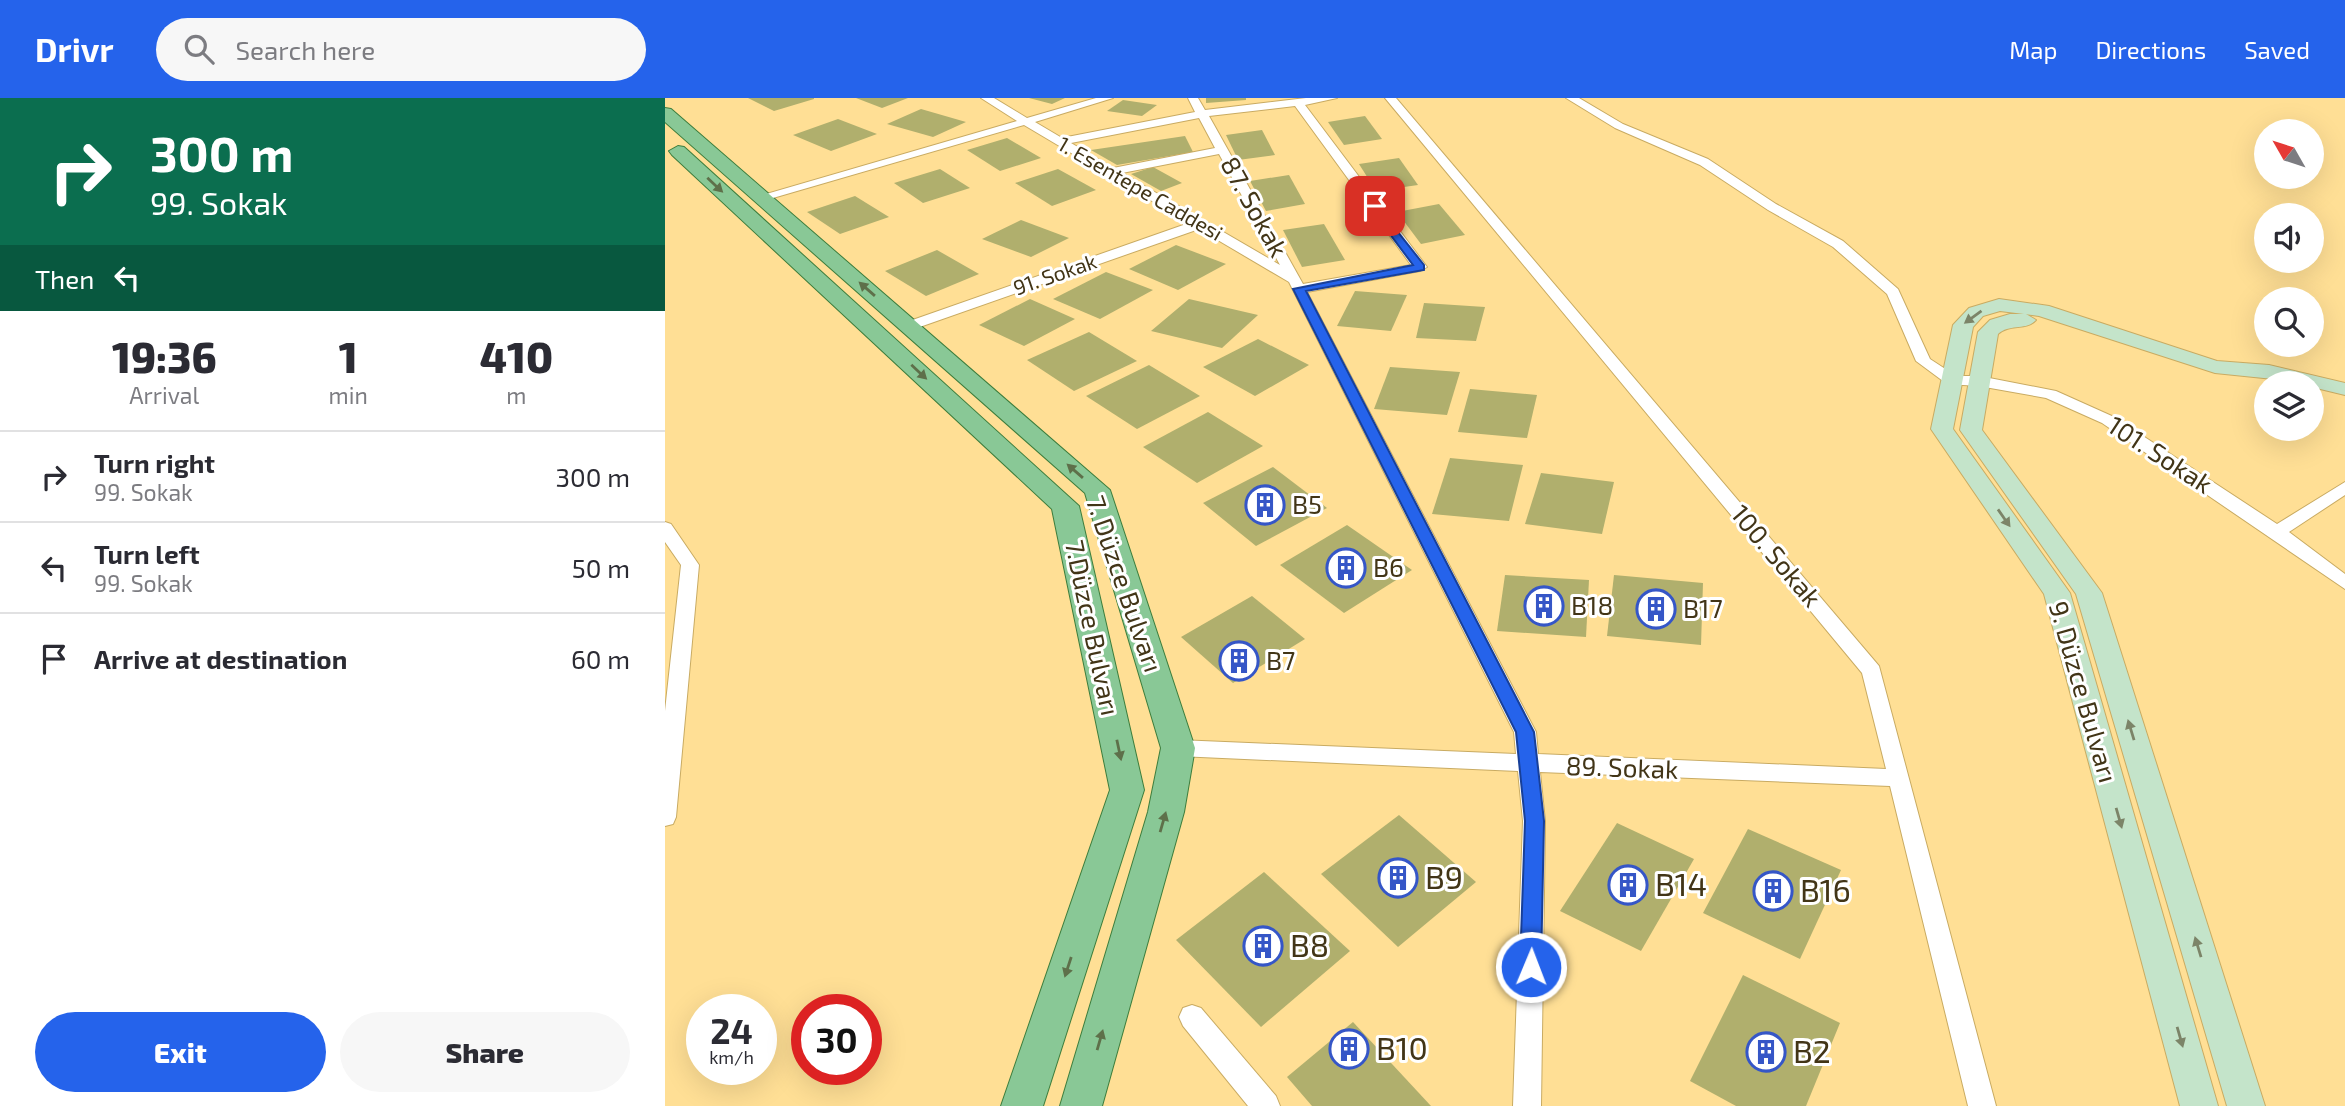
<!DOCTYPE html>
<meta charset="utf-8">
<style>
body{margin:0;font-family:"Exo 2",sans-serif;background:#f7f7f7;color:#2b2b33;height:100vh;display:flex;flex-direction:column;font-size:26px;white-space:nowrap}
*{box-sizing:border-box;margin:0}
p{font-size:23px;color:#7c7c81}
.icon{flex:none;width:38px;height:38px;fill:none;stroke:currentColor;stroke-width:2;stroke-linecap:round;stroke-linejoin:round}
.map{position:relative;flex:1;overflow:hidden}
.drawer{display:flex;flex-direction:column;background:#fff;width:665px}
.drawer>*{flex:none}
.top-card{background:#0b6e4f;color:#fff;overflow:hidden}
.needle{width:46px;rotate:309deg}
.tools{position:absolute;left:1589px;top:21px;display:grid;gap:14px}
.tools a{display:grid;place-items:center;width:70px;height:70px;border-radius:50%;background:#fff;box-shadow:0 7px 28px #0002;font-size:35px}
.speed{position:absolute;left:21px;top:896px;display:flex;gap:14px;font-size:35px;font-weight:700;text-align:center}
.speed>*{display:grid;place-content:center;width:91px;height:91px;border-radius:50%;background:#fff;box-shadow:0 7px 28px #0002;line-height:1}
.speed small{font-size:18px;font-weight:400}
.speed .limit{border:10px solid #d22;background:#fff;color:#111}
.pin{position:absolute;display:grid;place-items:center;width:60px;height:60px;color:#fff;margin:-30px;border-radius:14px;box-shadow:0 4px 10px #0006}
.me{position:absolute;width:77px;margin:-38px;rotate:1deg;stroke-linejoin:round;filter:drop-shadow(0 0 5px #0008)}
.turn{display:flex;align-items:center;gap:24px;height:147px;padding:0 35px;font-size:32px}
.turn .icon{width:91px;height:91px;stroke-width:2.5}
.turn b{display:block;font-size:49px;line-height:60px}
.then{display:flex;align-items:center;height:66px;padding:0 35px;background:#0003;gap:14px;font-size:26px}
.eta{display:flex;justify-content:space-evenly;align-items:center;height:119px;text-align:center}
.eta b{font-size:42px;font-weight:800;line-height:49px}
.primary-button{display:flex;gap:14px;margin-top:auto;padding:14px 35px}
.primary-button a{flex:1;height:80px;border-radius:42px;background:#2563eb;color:#fff;font-size:28px;font-weight:800;line-height:80px;text-align:center}
.primary-button a+a{background:#f7f7f7;color:#2b2b33}
ul{padding:0;list-style:none}
li{display:flex;align-items:center;gap:21px;height:91px;padding:0 35px;border-top:2px solid #e1e1e2}
li div{flex:1}
li b{display:block;font-size:26px}
li em{font-style:normal}
header{display:flex;align-items:center;gap:42px;box-sizing:border-box;height:98px;padding:0 35px;background:#2563eb;color:#fff}
header strong{font-size:33px}
nav{display:flex;gap:38px;margin-inline-start:auto;font-size:24px}
.search{width:490px;height:63px;background:#f7f7f7;display:flex;align-items:center;gap:18px;box-sizing:border-box;padding:0 24px;border-radius:38px;color:#7c7c81;font-size:26px}
main{display:flex;flex:1;min-height:0}
.map>svg:first-child{display:block}
.building{fill:#b0af6d}
.lines{fill:none;stroke-linecap:round;stroke-linejoin:round}
.street-casing{stroke:#c9ab62;stroke-width:2}
.secondary-casing{stroke:#c9ab62;stroke-width:2}
.primary-casing{stroke:#3d7d3c;stroke-width:2}
.street{fill:#fff;fill-rule:evenodd}
.secondary{fill:#c4e4ca;fill-rule:evenodd}
.primary{fill:#89c896;fill-rule:evenodd}
.oneway{fill:#5e704a}
.oneway2{fill:#7c8468}
.route{fill:#2563eb;stroke:#184099;stroke-width:2}
.labels{text-anchor:middle;stroke-width:6;stroke-linejoin:round;paint-order:stroke}
.far-street-label{font-size:21px;fill:#423517;stroke:#fff}
.street-label{font-size:26px;fill:#423517;stroke:#fff}
.poi-label{font-size:26px;fill:#423517;stroke:#fff;text-anchor:start}
.near-poi-label{font-size:32px;fill:#423517;stroke:#fff;text-anchor:start}
</style>
<header>
<strong>Drivr</strong>
<div class="search"><svg class="icon" aria-label="search" viewBox="0 0 24 24"><circle cx="10" cy="10" r="6"/><path d="M15 15l6 6"/></svg>Search here</div>
<nav><a>Map</a><a>Directions</a><a>Saved</a></nav>
</header>
<main>
<section class="drawer">
<div class="top-card">
<div class="turn"><svg class="icon" aria-label="right" viewBox="0 0 24 24"><path d="M7 20v-9h11M14 6l5 5-5 5"/></svg><div><b>300 m</b>99. Sokak</div></div>
<div class="then">Then<svg class="icon" aria-label="left" viewBox="0 0 24 24"><path d="M17 20v-9H6M10 6l-5 5 5 5"/></svg></div>
</div>
<div class="eta">
<div><b>19:36</b><p>Arrival</p></div>
<div><b>1</b><p>min</p></div>
<div><b>410</b><p>m</p></div>
</div>
<ul>
<li><svg class="icon" aria-label="right" viewBox="0 0 24 24"><path d="M7 20v-9h11M14 6l5 5-5 5"/></svg><div><b>Turn right</b><p>99. Sokak</p></div><em>300 m</em></li>
<li><svg class="icon" aria-label="left" viewBox="0 0 24 24"><path d="M17 20v-9H6M10 6l-5 5 5 5"/></svg><div><b>Turn left</b><p>99. Sokak</p></div><em>50 m</em></li>
<li><svg class="icon" aria-label="arrive" viewBox="0 0 24 24"><path d="M6 21V4h12l-3 4 3 4H6"/></svg><div><b>Arrive at destination</b></div><em>60 m</em></li>
</ul>
<div class="primary-button"><a>Exit</a><a>Share</a></div>
</section>
<div class="map">
<svg width="1680" height="1008" viewBox="0 0 1680 1008">
<rect width="100%" height="100%" fill="#ffdf95"/>
<g class="building">
<path d="M83,0H149V1L109,13Z"/>
<path d="M191,0H243L217,10Z"/>
<path d="M364,0H400L387,6Z"/>
<path d="M541,0H581V2L541,5Z"/>
<path d="M458,2L492,7L477,18L442,13Z"/>
<path d="M256,11L301,24L268,39L222,26Z"/>
<path d="M700,18L717,41L679,47L663,24Z"/>
<path d="M173,21L212,36L166,53L128,37Z"/>
<path d="M597,32L610,57L573,62L561,37Z"/>
<path d="M520,38L528,54L452,67L426,52Z"/>
<path d="M342,40L376,60L335,73L302,52Z"/>
<path d="M734,60L753,87L711,93L694,66Z"/>
<path d="M488,69L517,85L496,93L466,76Z"/>
<path d="M275,71L305,90L258,105L229,85Z"/>
<path d="M393,71L431,92L387,108L350,85Z"/>
<path d="M624,77L640,106L601,113L585,83Z"/>
<path d="M190,98L224,119L175,136L142,114Z"/>
<path d="M774,106L800,137L756,146L732,114Z"/>
<path d="M356,122L404,140L366,159L317,141Z"/>
<path d="M659,126L680,162L637,169L618,132Z"/>
<path d="M511,147L561,166L513,192L464,171Z"/>
<path d="M272,152L314,176L261,198L220,173Z"/>
<path d="M441,174L488,192L435,221L388,201Z"/>
<path d="M690,193L742,197L726,233L672,228Z"/>
<path d="M365,201L410,221L359,248L314,227Z"/>
<path d="M524,201L593,217L557,250L486,233Z"/>
<path d="M759,205L820,209L811,243L751,240Z"/>
<path d="M424,234L472,263L409,293L362,262Z"/>
<path d="M593,241L644,267L590,298L538,269Z"/>
<path d="M484,267L535,298L472,331L421,298Z"/>
<path d="M725,269L795,274L782,317L709,311Z"/>
<path d="M805,291L872,297L862,340L793,334Z"/>
<path d="M543,314L598,348L532,385L478,349Z"/>
<path d="M785,360L858,367L844,423L767,416Z"/>
<path d="M608,369L662,410L591,448L538,405Z"/>
<path d="M876,375L949,384L937,436L860,426Z"/>
<path d="M682,427L747,472L679,515L615,467Z"/>
<path d="M840,477L924,482L921,539L832,533Z"/>
<path d="M949,477L1038,485L1036,547L942,538Z"/>
<path d="M587,498L640,541L568,585L516,539Z"/>
<path d="M734,717L811,784L733,849L656,776Z"/>
<path d="M952,725L1029,761L976,853L895,813Z"/>
<path d="M1083,731L1176,772L1135,861L1038,815Z"/>
<path d="M599,774L685,853L596,929L511,842Z"/>
<path d="M1078,877L1175,925L1141,1008H1071L1025,983Z"/>
<path d="M688,924L766,1008H647L622,979Z"/>
</g>
<g class="lines">
<g class="street-casing">
<g id="street">
<path d="M316,0H329L362,20L431,0H448L370,24L397,40L530,14L523,0H533L540,12L641,0H672L640,7L762,169L755,173L642,194L871,634L873,656L1221,671L1197,575L720,0H731L1214,568L1331,1008H1303L1225,688L875,674L880,723L876,1008H848L858,723L853,673L513,658L505,656L502,650L505,644L513,642L851,656L849,634L624,184L534,131L249,231H239V225L524,125L359,27L101,102L91,99L352,23ZM630,8L746,167L638,186L544,18ZM534,20L550,50L448,70L406,45ZM554,56L615,167L457,75Z"/>
<path d="M901,0H914L958,26L1043,61L1111,106L1178,143L1233,191L1265,261L1291,278H1314L1391,293L1449,319L1612,426L1680,384V397L1624,434L1680,476V491L1437,325L1381,300L1314,288L1282,286L1251,263L1222,196L1168,149L1103,112L1035,67L950,30Z"/>
<path d="M0,424L6,426L34,467L11,719L8,726L0,728V613L16,467L0,444Z"/>
<path d="M527,907L536,910L611,998L615,1008H583L518,928L514,919L518,910Z"/>
</g>
</g>
<g class="secondary-casing">
<g id="secondary">
<path d="M1334,201L1384,208L1552,263L1604,267L1680,285V297L1647,289V285L1550,275L1374,218L1335,213L1318,218L1308,229L1288,331L1405,495L1553,1008H1515L1379,496L1266,331L1288,227L1304,210Z"/>
<path d="M1345,216H1361L1371,222C1361,233 1345,225 1333,236L1317,332L1437,495L1600,1008H1562L1411,496L1295,332L1313,234L1325,222Z"/>
</g>
</g>
<g class="primary-casing">
<g id="primary">
<path d="M0,10L6,11L445,392L530,650L519,714L437,1008H395L483,714L496,650L420,395L0,24Z"/>
<path d="M13,48L19,49L414,408L479,692L378,1008H336L445,692L387,411L7,57L4,53Z"/>
</g>
</g>
<use href="#street" class="street"/>
<use href="#secondary" class="secondary"/>
<use href="#primary" class="primary"/>
</g>
<defs><path id="oneway-solid" d="M-6-.8H1V-3.2L6.5 0L1 3.2V.8H-6Z" transform="scale(1.75)"/></defs>
<g class="oneway">
<use href="#oneway-solid" transform="translate(50 87) rotate(43)"/>
<use href="#oneway-solid" transform="translate(202 191) rotate(-139)"/>
<use href="#oneway-solid" transform="translate(254 274) rotate(43)"/>
<use href="#oneway-solid" transform="translate(410 373) rotate(-139)"/>
<use href="#oneway-solid" transform="translate(454 652) rotate(78)"/>
<use href="#oneway-solid" transform="translate(498 724) rotate(-74)"/>
<use href="#oneway-solid" transform="translate(403 869) rotate(108)"/>
<use href="#oneway-solid" transform="translate(435 942) rotate(-74)"/>
</g>
<g class="oneway2">
<use href="#oneway-solid" transform="translate(1308 219) rotate(144)"/>
<use href="#oneway-solid" transform="translate(1339 420) rotate(55)"/>
<use href="#oneway-solid" transform="translate(1466 632) rotate(-107)"/>
<use href="#oneway-solid" transform="translate(1454 720) rotate(74)"/>
<use href="#oneway-solid" transform="translate(1533 849) rotate(-107)"/>
<use href="#oneway-solid" transform="translate(1515 939) rotate(74)"/>
</g>
<path class="route" d="M710,105L759,167V172L641,193L869,634L879,723L876,869L873,875L866,878L858,875L855,869L860,723L851,634L628,191L748,167L704,108Z"/>
<defs>
<g id="building-ring" transform="scale(2.0125)"><circle r="9.5" fill="#fff" stroke="#3556c7" stroke-width="1.5"/><path d="M-4-6H4V6H1V3H-1V6H-4ZM-2.5-4.3h1.7v1.8h-1.7ZM.8-4.3h1.7v1.8H.8ZM-2.5-1h1.7V.8h-1.7ZM.8-1h1.7V.8H.8Z" fill="#3556c7"/></g>
</defs>
<g fill-rule="evenodd">
<use href="#building-ring" x="600" y="407"/>
<use href="#building-ring" x="681" y="470"/>
<use href="#building-ring" x="879" y="508"/>
<use href="#building-ring" x="991" y="511"/>
<use href="#building-ring" x="574" y="563"/>
<use href="#building-ring" x="733" y="780"/>
<use href="#building-ring" x="963" y="787"/>
<use href="#building-ring" x="1108" y="793"/>
<use href="#building-ring" x="598" y="848"/>
<use href="#building-ring" x="684" y="951"/>
<use href="#building-ring" x="1101" y="954"/>
</g>
<g class="labels">
<g class="far-street-label">
<text transform="translate(475 91) rotate(30)" y="7">1. Esentepe Caddesi</text>
<text transform="translate(390 177) rotate(-19)" y="7">91. Sokak</text>
</g>
<g class="street-label">
<text transform="translate(589 109) rotate(61)" y="9">87. Sokak</text>
<text transform="translate(1495 357) rotate(33)" y="9">101. Sokak</text>
<text transform="translate(1111 458) rotate(50)" y="9">100. Sokak</text>
<text transform="translate(459 486) rotate(71)" y="9">7. Düzce Bulvarı</text>
<text transform="translate(427 530) rotate(78)" y="9">7.Düzce Bulvarı</text>
<text transform="translate(1418 594) rotate(74)" y="9">9. Düzce Bulvarı</text>
<text transform="translate(957 670) rotate(2)" y="9">89. Sokak</text>
</g>
<g class="poi-label">
<text x="627" y="416">B5</text>
<text x="708" y="479">B6</text>
<text x="906" y="517">B18</text>
<text x="1018" y="520">B17</text>
<text x="601" y="572">B7</text>
</g>
<g class="near-poi-label">
<text x="760" y="791">B9</text>
<text x="990" y="798">B14</text>
<text x="1135" y="804">B16</text>
<text x="625" y="859">B8</text>
<text x="711" y="962">B10</text>
<text x="1128" y="965">B2</text>
</g>
</g>
</svg>
<div class="tools">
<a><svg class="needle" viewBox="-14 -14 28 28"><path d="M0-13l5 13h-10z" fill="#e53935"/><path d="M0 13l5-13h-10z" fill="#7c7c81"/></svg></a>
<a><svg class="icon" aria-label="sound" viewBox="0 0 24 24"><path d="M4 9h4l5-4v14l-5-4H4zM17 9q2 3 0 6"/></svg></a>
<a><svg class="icon" aria-label="search" viewBox="0 0 24 24"><circle cx="10" cy="10" r="6"/><path d="M15 15l6 6"/></svg></a>
<a><svg class="icon" aria-label="layers" viewBox="0 0 24 24"><path d="M12 4l9 5-9 5-9-5zM3 14l9 5 9-5"/></svg></a>
</div>
<div class="speed"><div>24<small>km/h</small></div><div class="limit">30</div></div>
<div class="pin" style="left:710px;top:108px;background:#d93025"><svg class="icon" aria-label="arrive" viewBox="0 0 24 24"><path d="M6 21V4h12l-3 4 3 4H6"/></svg></div>
<svg class="me" style="left:866px;top:869px" viewBox="-20 -20 40 40"><circle r="17" fill="#2563eb" stroke="#fff" stroke-width="3"/><path d="M0-11L8 9 0 5-8 9z" fill="#fff"/></svg>
</div>
</main>
